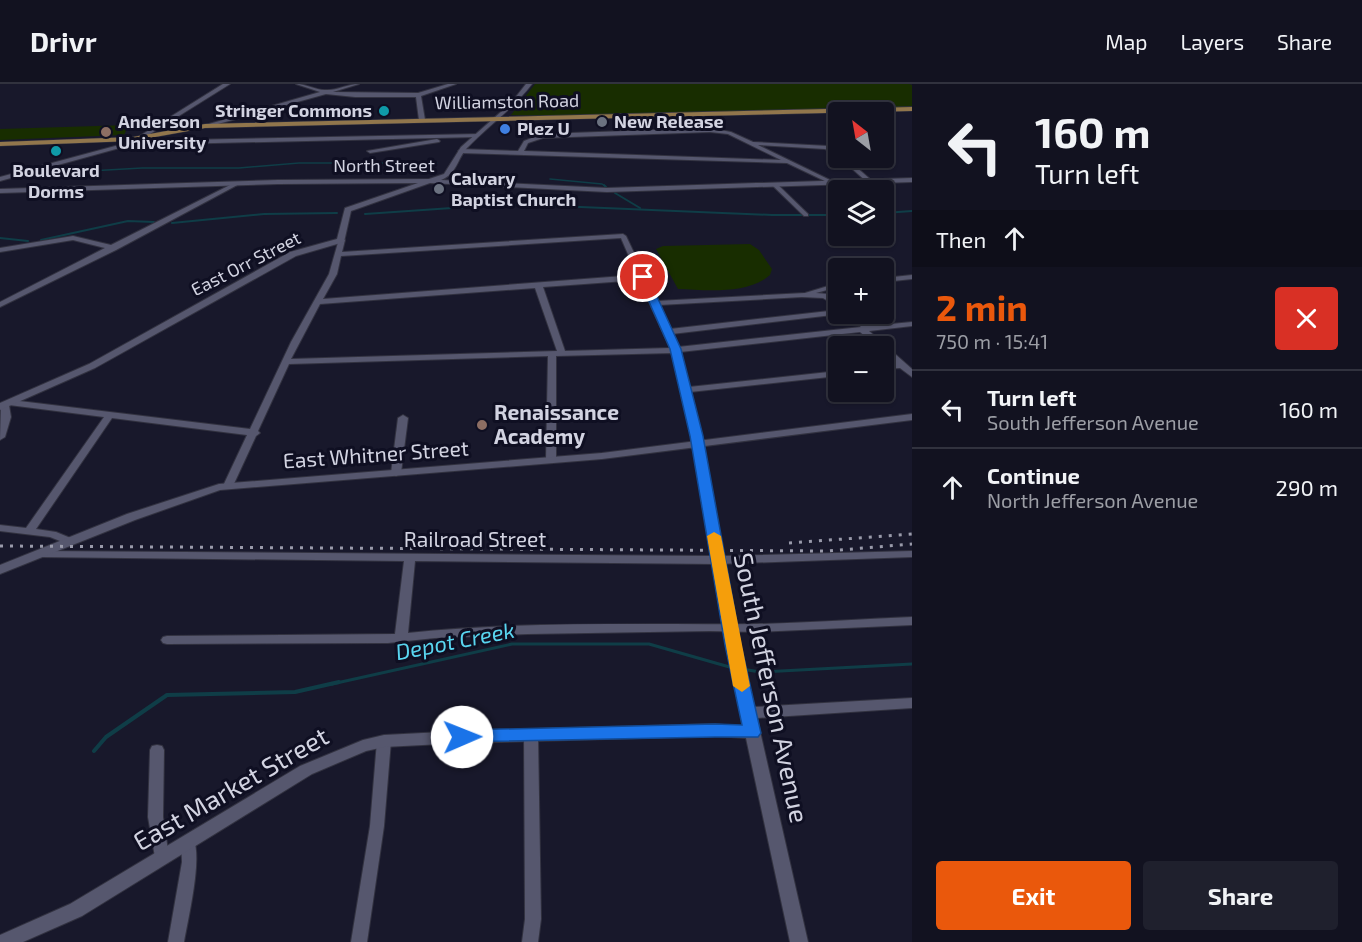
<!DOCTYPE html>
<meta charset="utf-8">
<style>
body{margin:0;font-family:"Exo 2",sans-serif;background:#1f202d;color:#f1f3f6;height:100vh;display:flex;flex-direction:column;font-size:22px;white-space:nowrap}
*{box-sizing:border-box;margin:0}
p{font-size:20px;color:#9c9ea5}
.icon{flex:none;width:33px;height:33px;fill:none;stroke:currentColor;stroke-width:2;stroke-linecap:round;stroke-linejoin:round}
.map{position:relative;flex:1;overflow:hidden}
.panel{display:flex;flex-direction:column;background:#121220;width:450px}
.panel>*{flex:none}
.hud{background:#121220;color:#f1f3f6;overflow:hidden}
.needle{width:39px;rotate:329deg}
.buttons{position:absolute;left:828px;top:18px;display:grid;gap:12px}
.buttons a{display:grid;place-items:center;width:66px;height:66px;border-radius:6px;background:#121220;box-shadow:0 2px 4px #0004,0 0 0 2px #31323e;font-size:30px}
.pin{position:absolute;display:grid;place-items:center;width:51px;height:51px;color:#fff;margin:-26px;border:3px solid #fff;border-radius:50%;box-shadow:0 2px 6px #0007}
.me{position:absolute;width:66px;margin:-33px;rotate:89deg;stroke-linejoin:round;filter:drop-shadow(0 0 4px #0008)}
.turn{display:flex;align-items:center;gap:21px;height:126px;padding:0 24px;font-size:27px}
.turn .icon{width:78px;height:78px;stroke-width:2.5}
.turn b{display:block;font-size:42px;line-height:51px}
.then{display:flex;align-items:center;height:57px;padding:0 24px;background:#0003;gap:12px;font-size:22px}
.round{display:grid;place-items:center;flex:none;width:63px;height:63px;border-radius:6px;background:#1f202d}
.head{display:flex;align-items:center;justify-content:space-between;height:102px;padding:0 24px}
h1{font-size:36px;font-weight:700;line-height:45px;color:#ea580c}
.primary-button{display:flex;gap:12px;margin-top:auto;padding:12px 24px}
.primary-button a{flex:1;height:69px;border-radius:6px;background:#ea580c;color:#fff;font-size:24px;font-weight:700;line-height:69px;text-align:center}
.primary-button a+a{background:#1f202d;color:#f1f3f6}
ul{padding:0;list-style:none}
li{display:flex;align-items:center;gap:18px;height:78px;padding:0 24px;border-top:2px solid #31323e}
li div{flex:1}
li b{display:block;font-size:22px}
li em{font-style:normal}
header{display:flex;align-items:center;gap:36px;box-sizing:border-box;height:84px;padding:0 30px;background:#121220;border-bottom:2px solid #31323e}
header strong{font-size:28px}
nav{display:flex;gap:33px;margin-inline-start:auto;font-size:21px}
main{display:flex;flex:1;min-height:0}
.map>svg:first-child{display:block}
.green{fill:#182d00}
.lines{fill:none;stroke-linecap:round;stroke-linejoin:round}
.stream-far3{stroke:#0f3d47;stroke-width:1.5}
.stream-far2{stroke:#0f3d47;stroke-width:2}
.stream-far1{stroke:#0f3d47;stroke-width:3}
.stream{stroke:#0f3d47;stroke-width:4}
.minor-casing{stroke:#323240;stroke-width:2}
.tertiary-casing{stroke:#323240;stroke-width:2}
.primary-casing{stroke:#323240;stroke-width:1}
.minor{fill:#56576e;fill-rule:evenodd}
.tertiary{fill:#56576e;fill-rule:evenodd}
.primary{fill:#91764c;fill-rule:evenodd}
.rail{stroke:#999aaa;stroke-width:3;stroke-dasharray:3 7;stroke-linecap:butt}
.route{fill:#1a73e8;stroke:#114b97;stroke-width:1.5}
.slow{fill:#f59e0b}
.culture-dot{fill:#0f9aa8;stroke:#0f0f22;stroke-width:2}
.worship-dot{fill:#6b7280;stroke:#0f0f22;stroke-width:2}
.shop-dot{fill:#3f7fe0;stroke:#0f0f22;stroke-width:2}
.education-dot{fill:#8d6e63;stroke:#0f0f22;stroke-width:2}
.labels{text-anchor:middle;stroke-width:6;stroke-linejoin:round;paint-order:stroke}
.far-street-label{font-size:18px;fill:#d2d3e1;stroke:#0f0f22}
.far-poi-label{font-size:18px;font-weight:bold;fill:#d2d3e1;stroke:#0f0f22;text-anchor:start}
.poi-label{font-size:21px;font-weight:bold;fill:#d2d3e1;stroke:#0f0f22;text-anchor:start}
.street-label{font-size:21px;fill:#d2d3e1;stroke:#0f0f22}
.water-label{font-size:22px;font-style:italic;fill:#59d5f0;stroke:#0f0f22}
.near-street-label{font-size:26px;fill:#d2d3e1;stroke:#0f0f22}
</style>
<header>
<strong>Drivr</strong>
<nav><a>Map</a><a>Layers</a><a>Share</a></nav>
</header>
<main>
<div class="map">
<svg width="912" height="858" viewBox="0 0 912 858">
<rect width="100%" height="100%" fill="#18182b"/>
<g class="green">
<path d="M535,0H909L912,1V25L570,33L511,31Z"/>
<path d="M129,41L124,51L0,56V45Z"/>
<path d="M750,160L759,166L772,185L770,191C748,211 705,206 678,205L656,165L663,162Z"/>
</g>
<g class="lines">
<g class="stream-far3">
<path d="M37,90L142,84H239L299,79H437"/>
<path d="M550,95L602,100L606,103"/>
</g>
<g class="stream-far2">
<path d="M604,101L606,103"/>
<path d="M615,109L640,124"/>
<path d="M884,129L912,127"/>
<path d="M365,130L510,120L772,131H838"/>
<path d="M172,139L264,130L337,129"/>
<path d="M0,154L28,157"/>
<path d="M41,156L128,137L154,138"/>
</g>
<g class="stream-far1">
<path d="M742,585L760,588L912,580"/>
<path d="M332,600L512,560H649L733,584"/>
</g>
<path class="stream" d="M94,667L106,653L167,611L295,608L339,598"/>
<g class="minor-casing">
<g id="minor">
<path d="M296,0C307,0 315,6 325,6C336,7 347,0 359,0L333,8L418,9L448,0H456L421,12L425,36L422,38L419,36L416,13H355L326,10L207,43L202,42L320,8Z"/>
<path d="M710,44L731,48L753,58L828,62L838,67V71L825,65L758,61L834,98L829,99L787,79L461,69L458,67L461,65L518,67L524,57L542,50ZM710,48L728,50L781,76L524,67L528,59L543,54Z"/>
<path d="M479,50L480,51L477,53L132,61L129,59L132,57Z"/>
<path d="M437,55L440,57L439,58L370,69L367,67Z"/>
<path d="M840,74H846L871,96V98H867Z"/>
<path d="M236,98L241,99L116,166L0,223V218L105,164L73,156L0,168V164L73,152L111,161Z"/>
<path d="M772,99H776L808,130V132H804L772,101Z"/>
<path d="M623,150L626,152L657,217L805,209L838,199V203L816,209L828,210L838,218V223L823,214L802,213L659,221L670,245L838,226V230H841L672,250L678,263L861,243L846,230H854L870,242L912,238V242L869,247L912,285V293L900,284L884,285V281L895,279L884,269V262H877L860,248L680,268L689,303L838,287V292L690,308L702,353L723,472L912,467V473L718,480L415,477L408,549C523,537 641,541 757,540C809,539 861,535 912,533V541L758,548L710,547L528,550L435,554L388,559L167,560L163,559L161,556L163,553L167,552L395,550L404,477L37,473L31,470L37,467L712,472L692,353L672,269L556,272V376L551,379L546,376L548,272L289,280L258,347L260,349L256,352L232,404H224L223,402L247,351L112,334L36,445L56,448L73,455L74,457L73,459H65L50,453L0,447V441L26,444L104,333L9,321L11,333L5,353L0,356L1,319H7L11,316L250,345L291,258L329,190L339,155L345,156L342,168ZM621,154L637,191L323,215L337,190L341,172ZM639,196L670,264L565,267L543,203ZM535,204L557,267L291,275L320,220Z"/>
<path d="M912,191V195L884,198V194Z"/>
<path d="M403,331L408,334L401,389L396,392L391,389L398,334Z"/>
<path d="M531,646L536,647L538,651L541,835L538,858H522L525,835L524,651L526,647Z"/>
<path d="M384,652L389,653L391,657L384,742L367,858H351L370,742L377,657L379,653Z"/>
<path d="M157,661L162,662L164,666L163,733L169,773L167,778L162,779L157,778L155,773L148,733L150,666L152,662Z"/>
<path d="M188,752L193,754C203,773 188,835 184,858H168L182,778L181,758L183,754Z"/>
</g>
</g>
<g class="tertiary-casing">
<g id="tertiary">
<path d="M223,0H230L134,60L0,97V93L130,58Z"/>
<path d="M526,0H532C512,26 489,41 467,64C457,75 457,90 441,96L607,104L912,94V98L607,108L430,99L351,127L344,158L296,172L95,284L0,326V319L89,280L290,168L337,155L345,124L418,99L278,100L0,109V105L278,96L429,95L444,90L461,63L511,19Z"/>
<path d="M912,330V336L602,375L220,406L135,436L0,490V481L127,430L219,400L602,369Z"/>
<path d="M718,472L724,476L740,561L754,623L912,614V624L757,634L808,858H790L746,654L715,652L462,659L384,663L366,667L312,690L82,832L23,858H0V851L70,820L300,682L363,656L384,651L462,647L715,640L744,643L726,561L712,476Z"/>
</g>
</g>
<g class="primary-casing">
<path id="primary" d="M912,23V27L205,44L133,57L0,62V58L133,53L205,40Z"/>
</g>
<use href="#minor" class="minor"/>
<use href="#tertiary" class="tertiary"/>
<use href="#primary" class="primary"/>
<g class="rail">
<path d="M789,459L912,450"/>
<path d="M0,462L828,467L912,460"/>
</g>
</g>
<path class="route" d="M643,190L648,193L681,265L703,352L741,561L761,649L758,653H715L456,658L453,653L456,648L462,646L715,640L742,641L725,561L690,352L670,265L638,193Z"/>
<path class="slow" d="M714,448L721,452L750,602L742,608L733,602L707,452Z"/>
<g class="culture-dot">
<circle cx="384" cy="27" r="6"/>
<circle cx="56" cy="67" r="6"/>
</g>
<g class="worship-dot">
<circle cx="602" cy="38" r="6"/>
<circle cx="439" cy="105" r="6"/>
</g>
<circle class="shop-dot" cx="505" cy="45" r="6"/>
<g class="education-dot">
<circle cx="106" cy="48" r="6"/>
<circle cx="482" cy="341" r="6"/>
</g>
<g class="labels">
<g class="far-street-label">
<text transform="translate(507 18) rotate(-1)" y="6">Williamston Road</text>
<text x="384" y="88">North Street</text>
<text transform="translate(246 180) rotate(-27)" y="6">East Orr Street</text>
</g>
<g class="far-poi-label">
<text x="372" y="33" text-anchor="end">Stringer Commons</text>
<text x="118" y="44">Anderson<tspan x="118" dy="21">University</tspan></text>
<text x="614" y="44">New Release</text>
<text x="517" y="51">Plez U</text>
<text x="56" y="93" text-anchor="middle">Boulevard<tspan x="56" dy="21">Dorms</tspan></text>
<text x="451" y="101">Calvary<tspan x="451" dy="21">Baptist Church</tspan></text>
</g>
<g class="poi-label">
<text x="494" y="336">Renaissance<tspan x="494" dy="24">Academy</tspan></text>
</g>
<g class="street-label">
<text transform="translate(376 371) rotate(-4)" y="7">East Whitner Street</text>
<text x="475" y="463">Railroad Street</text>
</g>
<g class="water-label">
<text transform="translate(455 557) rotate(-11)" y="8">Depot Creek</text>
</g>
<g class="near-street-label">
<text transform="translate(771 604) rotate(78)" y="9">South Jefferson Avenue</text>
<text transform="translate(231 705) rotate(-30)" y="9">East Market Street</text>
</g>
</g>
</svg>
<div class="buttons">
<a><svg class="needle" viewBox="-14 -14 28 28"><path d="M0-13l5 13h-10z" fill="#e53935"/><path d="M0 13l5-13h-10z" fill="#9c9ea5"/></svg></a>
<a><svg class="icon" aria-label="layers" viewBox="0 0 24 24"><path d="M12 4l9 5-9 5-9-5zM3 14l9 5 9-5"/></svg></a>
<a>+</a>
<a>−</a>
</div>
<div class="pin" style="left:643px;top:193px;background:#d93025"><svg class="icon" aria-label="arrive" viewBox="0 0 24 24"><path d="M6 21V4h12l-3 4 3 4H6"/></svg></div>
<svg class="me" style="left:462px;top:653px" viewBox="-20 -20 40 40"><circle r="19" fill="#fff"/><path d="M0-13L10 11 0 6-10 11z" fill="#1a73e8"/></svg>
</div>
<section class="panel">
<div class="hud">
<div class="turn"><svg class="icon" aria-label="left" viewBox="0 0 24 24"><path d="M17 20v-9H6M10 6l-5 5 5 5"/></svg><div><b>160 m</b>Turn left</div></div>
<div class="then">Then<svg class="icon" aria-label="ahead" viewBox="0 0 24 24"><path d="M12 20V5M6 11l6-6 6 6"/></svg></div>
</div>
<div class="head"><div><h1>2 min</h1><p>750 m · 15:41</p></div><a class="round" style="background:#d93025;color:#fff"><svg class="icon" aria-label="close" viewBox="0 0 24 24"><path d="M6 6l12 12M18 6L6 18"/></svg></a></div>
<ul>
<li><svg class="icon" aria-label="left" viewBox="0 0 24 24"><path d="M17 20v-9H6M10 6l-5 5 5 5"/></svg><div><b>Turn left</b><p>South Jefferson Avenue</p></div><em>160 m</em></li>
<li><svg class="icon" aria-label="ahead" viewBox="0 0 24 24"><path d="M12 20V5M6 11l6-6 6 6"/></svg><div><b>Continue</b><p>North Jefferson Avenue</p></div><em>290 m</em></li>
</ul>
<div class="primary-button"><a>Exit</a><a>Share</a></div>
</section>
</main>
